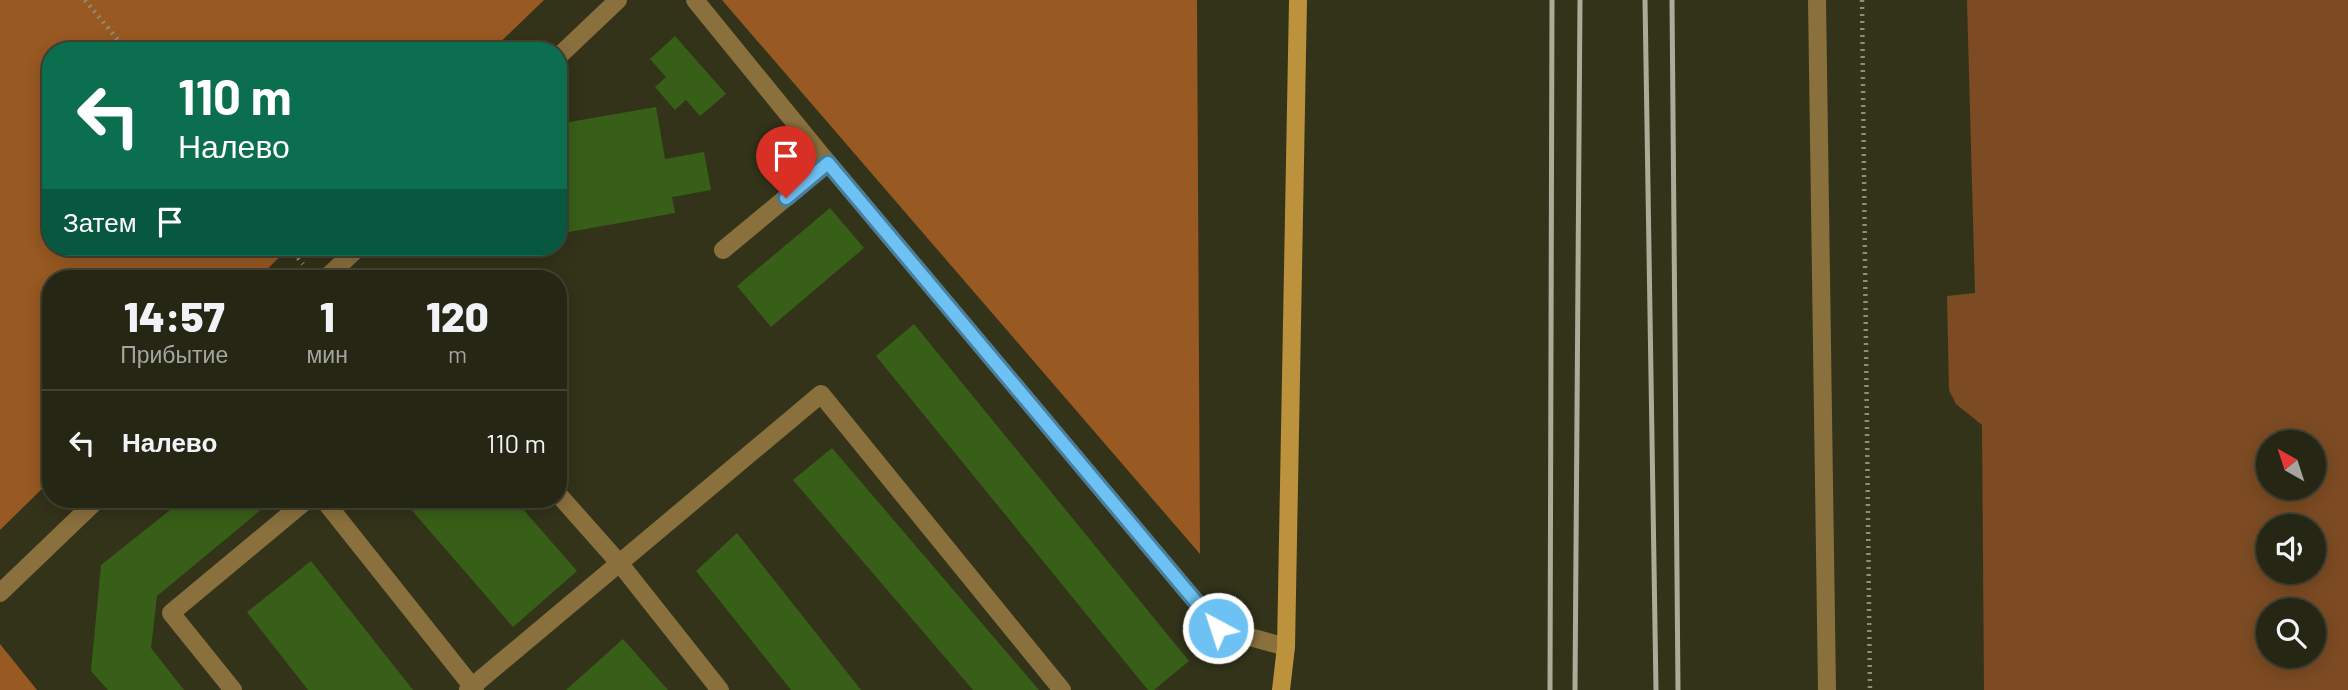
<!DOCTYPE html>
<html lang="ru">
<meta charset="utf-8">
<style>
body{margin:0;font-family:Barlow,sans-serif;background:#323222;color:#f1f3f6;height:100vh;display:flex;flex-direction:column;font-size:26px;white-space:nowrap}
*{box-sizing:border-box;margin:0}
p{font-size:23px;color:#a4a5a0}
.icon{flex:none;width:38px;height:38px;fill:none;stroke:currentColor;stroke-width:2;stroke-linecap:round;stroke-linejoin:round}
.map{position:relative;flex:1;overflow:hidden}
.panel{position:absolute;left:42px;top:270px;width:525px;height:238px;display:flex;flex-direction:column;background:#262614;border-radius:28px;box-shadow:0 4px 18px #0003,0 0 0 2px #424334}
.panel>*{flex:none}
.guide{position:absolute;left:42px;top:42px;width:525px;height:214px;border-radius:28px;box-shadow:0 4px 18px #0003,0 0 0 2px #424334;background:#0b6e4f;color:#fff;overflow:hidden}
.needle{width:46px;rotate:321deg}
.controls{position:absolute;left:2256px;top:430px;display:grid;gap:14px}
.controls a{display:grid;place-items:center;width:70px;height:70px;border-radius:50%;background:#262614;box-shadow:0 4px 18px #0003,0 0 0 2px #424334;font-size:35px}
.pin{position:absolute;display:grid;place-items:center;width:60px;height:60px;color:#fff;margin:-72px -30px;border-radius:50% 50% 50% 0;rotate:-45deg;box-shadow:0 0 7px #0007}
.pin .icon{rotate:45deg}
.me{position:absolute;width:77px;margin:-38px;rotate:320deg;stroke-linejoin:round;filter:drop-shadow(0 0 5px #0008)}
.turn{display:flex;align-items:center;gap:24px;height:147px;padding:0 21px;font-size:32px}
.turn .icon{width:91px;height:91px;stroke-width:2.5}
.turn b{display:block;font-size:49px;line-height:60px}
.then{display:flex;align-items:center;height:66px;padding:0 21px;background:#0003;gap:14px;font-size:26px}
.eta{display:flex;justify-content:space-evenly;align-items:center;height:119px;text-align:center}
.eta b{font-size:42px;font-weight:800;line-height:49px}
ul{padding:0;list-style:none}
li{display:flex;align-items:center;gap:21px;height:105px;padding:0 21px;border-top:2px solid #424334}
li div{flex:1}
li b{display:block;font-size:26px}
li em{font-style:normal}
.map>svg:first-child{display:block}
.green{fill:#7c4b23;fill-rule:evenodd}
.forest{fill:#995922}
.building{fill:#385f18}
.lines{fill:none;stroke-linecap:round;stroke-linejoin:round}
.path{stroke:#8e8e79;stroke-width:4.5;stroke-dasharray:2 5;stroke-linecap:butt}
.lane{stroke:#8a703d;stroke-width:18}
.secondary{stroke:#bc923c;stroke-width:18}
.rail{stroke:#abac98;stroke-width:5}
.route-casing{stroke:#487e9e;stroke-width:18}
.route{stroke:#6ec2f3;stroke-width:12}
</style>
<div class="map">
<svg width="2348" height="690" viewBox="0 0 2348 690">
<rect width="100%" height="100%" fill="#33331a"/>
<path class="green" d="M1967,0H2348V690H1984L1982,425L1956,404L1949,390L1947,296L1975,293ZM2268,443H2314V488H2268ZM2268,527H2314V572H2268ZM2268,611H2314V656H2268Z"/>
<g class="forest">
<path d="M0,0H544L491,51H51V247H290L258,278H51V480L0,530Z"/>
<path d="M722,0H1197L1200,554Z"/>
<path d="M0,644L37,690H0Z"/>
</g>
<g class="building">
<path d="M675,36L726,94L700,116L686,100L675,110L655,87L666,77L650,59Z"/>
<path d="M656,107L665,159L704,152L711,190L672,197L675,213L558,234V124Z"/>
<path d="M830,208L864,248L771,327L737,286Z"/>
<path d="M914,324L1189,661L1154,690H1148L876,356Z"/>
<path d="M832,448L1039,690H973L793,480Z"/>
<path d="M184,499H274L157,596L151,648L184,690H108L91,671L101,565Z"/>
<path d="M402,499H514L577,571L513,627Z"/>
<path d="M737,533L861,690H791L696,571Z"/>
<path d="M311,561L413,690H308L247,612Z"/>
<path d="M623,639L668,690H566Z"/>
</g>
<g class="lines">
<g class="path">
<path d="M85,0L127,51"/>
<path d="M1862,0L1870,690"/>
<path d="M289,247L303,264"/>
</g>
<g class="lane">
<path d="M695,0L818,151L1218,628L1286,647"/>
<path d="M1817,0L1827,690"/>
<path d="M558,57L618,0"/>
<path d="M723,250L828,163"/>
<path d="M326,278L359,247"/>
<path d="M558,494L621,565L720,690"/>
<path d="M323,499L475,690"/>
<path d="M0,593L98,499"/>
<path d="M233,690L171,613L308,499"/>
<path d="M468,690L821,394L1062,690"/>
</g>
<path class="secondary" d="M1281,690L1286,647L1298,0"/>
<g class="rail">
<path d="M1645,0L1656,690"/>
<path d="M1672,0L1678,690"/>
<path d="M1550,690L1552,0"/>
<path d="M1575,690L1580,0"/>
</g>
</g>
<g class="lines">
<g class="route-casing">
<path id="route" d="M786,198L828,163L1218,628"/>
</g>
<use href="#route" class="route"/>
</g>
</svg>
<div class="controls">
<a><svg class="needle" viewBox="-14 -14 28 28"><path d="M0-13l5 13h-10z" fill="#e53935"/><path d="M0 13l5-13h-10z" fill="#a4a5a0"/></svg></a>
<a><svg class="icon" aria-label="sound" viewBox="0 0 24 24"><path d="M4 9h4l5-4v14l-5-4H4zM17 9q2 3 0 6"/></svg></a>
<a><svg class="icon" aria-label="search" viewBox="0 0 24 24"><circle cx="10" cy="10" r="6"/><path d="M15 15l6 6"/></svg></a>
</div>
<div class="pin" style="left:786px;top:198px;background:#d93025"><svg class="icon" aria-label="arrive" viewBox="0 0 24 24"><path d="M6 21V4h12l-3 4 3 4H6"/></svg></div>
<svg class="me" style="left:1218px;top:628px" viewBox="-20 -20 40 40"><circle r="17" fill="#6ec2f3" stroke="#fff" stroke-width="3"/><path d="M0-11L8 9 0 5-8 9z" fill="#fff"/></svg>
<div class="guide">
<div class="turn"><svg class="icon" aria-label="left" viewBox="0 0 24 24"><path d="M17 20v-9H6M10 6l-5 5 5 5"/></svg><div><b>110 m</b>Налево</div></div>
<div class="then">Затем<svg class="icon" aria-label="arrive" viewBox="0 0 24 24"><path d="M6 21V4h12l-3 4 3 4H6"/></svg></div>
</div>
<section class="panel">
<div class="eta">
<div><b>14:57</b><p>Прибытие</p></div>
<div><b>1</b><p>мин</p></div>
<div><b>120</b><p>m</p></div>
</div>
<ul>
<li><svg class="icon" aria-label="left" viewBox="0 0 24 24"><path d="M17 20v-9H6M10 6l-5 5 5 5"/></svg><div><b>Налево</b></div><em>110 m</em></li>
</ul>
</section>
</div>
